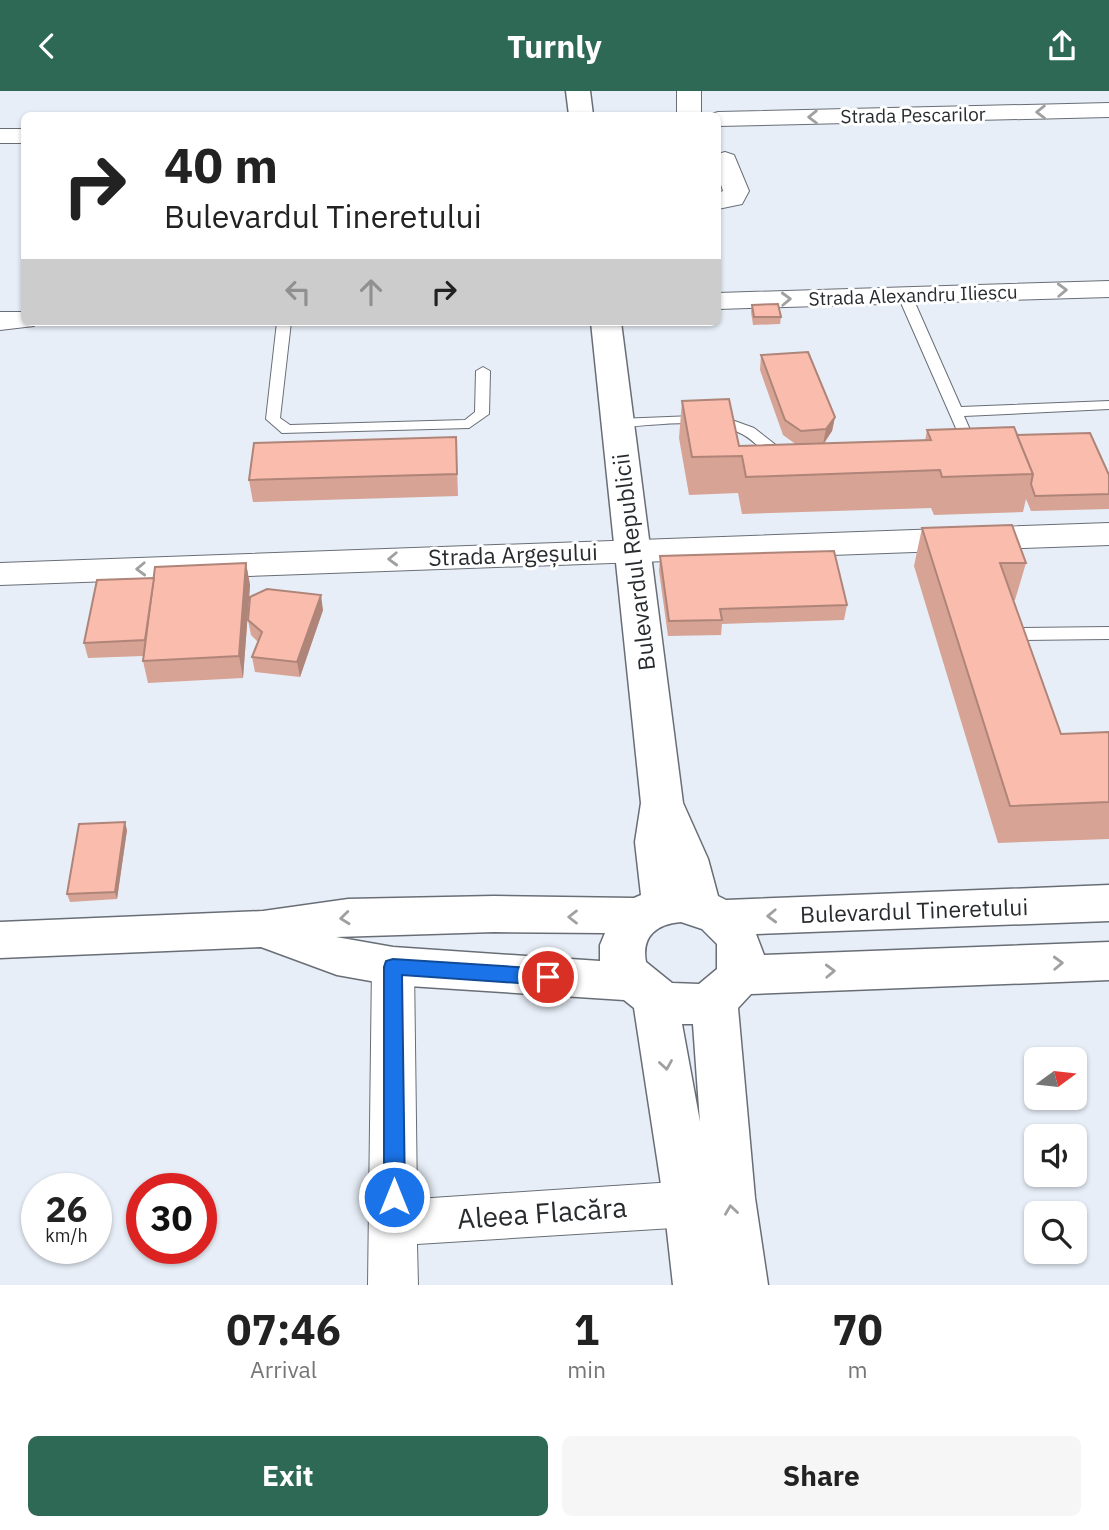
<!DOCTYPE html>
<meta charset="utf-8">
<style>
body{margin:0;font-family:"IBM Plex Sans",sans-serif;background:#f6f6f6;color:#222;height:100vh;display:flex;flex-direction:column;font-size:26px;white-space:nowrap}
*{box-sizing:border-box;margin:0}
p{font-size:23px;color:#767676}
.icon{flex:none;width:38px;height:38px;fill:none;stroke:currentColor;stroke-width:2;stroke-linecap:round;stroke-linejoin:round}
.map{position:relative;height:1194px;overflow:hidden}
.side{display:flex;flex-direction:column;background:#fff;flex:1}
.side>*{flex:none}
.hud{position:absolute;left:21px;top:21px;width:700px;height:214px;border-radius:10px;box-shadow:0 2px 5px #0004;background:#fff;color:#222;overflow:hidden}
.needle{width:46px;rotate:75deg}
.buttons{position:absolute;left:1024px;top:956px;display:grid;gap:14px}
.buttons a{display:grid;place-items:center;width:63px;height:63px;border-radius:10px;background:#fff;box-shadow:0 2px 5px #0004;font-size:35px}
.speed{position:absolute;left:21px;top:1082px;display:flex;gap:14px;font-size:35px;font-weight:700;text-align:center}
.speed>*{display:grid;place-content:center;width:91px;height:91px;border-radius:50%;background:#fff;box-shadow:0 2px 5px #0004;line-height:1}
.speed small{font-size:18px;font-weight:400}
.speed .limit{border:10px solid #d22;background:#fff;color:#111}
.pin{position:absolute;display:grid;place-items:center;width:60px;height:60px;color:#fff;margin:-30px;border:4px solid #fff;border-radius:50%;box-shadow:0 2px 7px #0007}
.me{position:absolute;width:77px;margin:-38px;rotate:0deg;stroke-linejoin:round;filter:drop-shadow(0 0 5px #0008)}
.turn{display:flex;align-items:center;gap:24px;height:147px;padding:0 28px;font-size:32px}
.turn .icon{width:91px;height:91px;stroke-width:2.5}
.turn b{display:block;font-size:49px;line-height:60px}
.lanes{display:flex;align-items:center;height:66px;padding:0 28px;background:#0003;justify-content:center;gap:35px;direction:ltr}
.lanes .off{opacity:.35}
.eta{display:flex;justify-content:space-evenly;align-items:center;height:119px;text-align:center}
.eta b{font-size:42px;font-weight:700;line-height:49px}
.action{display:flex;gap:14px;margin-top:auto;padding:14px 28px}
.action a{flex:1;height:80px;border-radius:10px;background:#2d6954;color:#fff;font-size:28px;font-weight:700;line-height:80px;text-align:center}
.action a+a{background:#f6f6f6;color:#222}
header{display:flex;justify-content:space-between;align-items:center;height:91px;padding:0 28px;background:#2d6954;color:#fff;font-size:32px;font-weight:700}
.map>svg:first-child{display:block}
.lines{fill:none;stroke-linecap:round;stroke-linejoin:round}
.lane-casing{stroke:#696e76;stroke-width:2}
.street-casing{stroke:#696e76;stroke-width:2}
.secondary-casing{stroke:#696e76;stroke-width:3}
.lane{fill:#fff;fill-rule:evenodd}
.street{fill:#fff;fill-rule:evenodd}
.secondary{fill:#fff;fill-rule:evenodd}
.wall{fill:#d7a395}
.shaded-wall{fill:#af8479}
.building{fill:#fabdad;stroke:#af8479;stroke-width:2}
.oneway{stroke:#9fa0a1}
.route{fill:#1a73e8;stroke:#114b97;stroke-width:2}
.labels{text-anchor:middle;stroke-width:6;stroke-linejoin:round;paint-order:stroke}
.far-street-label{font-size:19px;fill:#292c2f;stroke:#fff}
.street-label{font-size:23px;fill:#292c2f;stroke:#fff}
.near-street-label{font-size:28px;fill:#292c2f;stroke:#fff}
</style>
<header><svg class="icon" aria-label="back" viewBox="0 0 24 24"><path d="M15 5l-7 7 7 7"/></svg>Turnly<svg class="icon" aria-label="share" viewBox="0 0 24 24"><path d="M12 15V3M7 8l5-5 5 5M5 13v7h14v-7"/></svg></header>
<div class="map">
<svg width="1109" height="1194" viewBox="0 0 1109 1194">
<rect width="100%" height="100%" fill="#e7eef7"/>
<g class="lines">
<g class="lane-casing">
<g id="lane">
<path d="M905,201L912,205L961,316L1109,310V318L964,325L978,357L976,360H966L898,205Z"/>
<path d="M277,231H291L280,327L290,334L465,329L475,321L476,280L483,276L490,280L489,323L469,337L282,342L266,328Z"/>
<path d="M718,324L754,337L795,369L792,372C775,377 757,350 742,343C706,324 657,335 618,336L611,332L618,328Z"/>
<path d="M1109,536V548L1022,549L1014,543L1022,537Z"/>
</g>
</g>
<g class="street-casing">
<g id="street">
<rect x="677" y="0" width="24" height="24"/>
<path d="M1109,12V26L718,35V24H708L718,21Z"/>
<rect x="0" y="38" width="24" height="14"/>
<path d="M725,61L734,64L749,100L742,113L718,118V102L723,100L718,84V63Z"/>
<path d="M1109,190V206L718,218V202Z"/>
<path d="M0,221H24V231H37L34,235L0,239Z"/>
<path d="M1109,432V454L0,494V472Z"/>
<path d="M393,857L408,862L414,875L417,1108L689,1090L706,1097L713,1113L706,1129L689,1136L417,1153L418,1194H368L372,875L378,862Z"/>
</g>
</g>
<g class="secondary-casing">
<g id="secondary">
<path d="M566,0H590L593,24H569Z"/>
<path d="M591,231H621L683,712L708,768L718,805L726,809L1109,794V830L756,843L764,864L1109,851V889L751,903L738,917L755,1107L768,1194H673L664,1113L634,917L624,909L393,894L337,884L261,856L0,867V831L263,820L348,808L494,805L634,807L641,804L635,751L641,712ZM681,831L702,838L717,853V878L699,893L672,892L646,871C641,845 657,833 681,831ZM494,841L605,842L600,854V870L393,856L336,846ZM682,933H693L700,1031Z"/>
</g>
</g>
<use href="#lane" class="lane"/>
<use href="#street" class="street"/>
<use href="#secondary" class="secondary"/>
</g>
<g class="wall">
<path d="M752,214L781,226L780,233L753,234L751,221Z"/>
<path d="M761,264L835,326L832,340L824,353L925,350L927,339L1017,344L1109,384V418L1031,420L1026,408L1023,421L934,424L931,417L742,423L738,402L689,404L679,347L682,310L739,355L797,354L783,344L760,279Z"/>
<path d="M456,346L458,405L253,411L249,389Z"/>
<path d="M922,437L1026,472L1015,509H1013L1061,643L1109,641V748L998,752L914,475Z"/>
<path d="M660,465L847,514L844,529L722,533L721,544L668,545L659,480Z"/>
<path d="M246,472L250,494L243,587L148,592L143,570V565L88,567L84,552L154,487Z"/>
<path d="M323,519L300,586L255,581L252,566L258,551L251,544L248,529Z"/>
<path d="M127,739L117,808L70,811L67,803Z"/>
</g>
<g class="shaded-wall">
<path d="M835,326L832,340L823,353L826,338Z"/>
<path d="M246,472L250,494L243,587L239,565Z"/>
<path d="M321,504L323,519L300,586L297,571Z"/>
<path d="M125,731L127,739L117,808L115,801Z"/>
</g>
<g class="building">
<path d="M778,213L781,226H754L752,214Z"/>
<path d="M808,261L835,326L826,338L801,340L785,329L761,264Z"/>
<path d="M729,308L739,355L931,349L927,339L1014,336L1033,383L942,386L940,379L746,386L742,365L692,366L682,310Z"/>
<path d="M1090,342L1109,384V403L1035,405L1031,393L1033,383L1017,344Z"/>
<path d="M456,346L457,383L249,389L254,352Z"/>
<path d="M1012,434L1026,472H1000L1061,643L1109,641V711L1010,715L922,437Z"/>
<path d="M834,460L847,514L720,518L722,529L669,530L660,465Z"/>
<path d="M246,472L239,565L143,570L155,476Z"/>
<path d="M154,487L145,549L84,552L97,489Z"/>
<path d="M267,498L321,504L297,571L252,566L262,541L248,529L250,506Z"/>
<path d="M125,731L115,801L67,803L79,733Z"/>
</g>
<defs><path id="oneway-chevron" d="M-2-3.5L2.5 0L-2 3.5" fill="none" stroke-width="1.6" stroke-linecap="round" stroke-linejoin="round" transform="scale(1.75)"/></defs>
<g class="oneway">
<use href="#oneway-chevron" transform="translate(1041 21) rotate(179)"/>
<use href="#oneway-chevron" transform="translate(813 26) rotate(179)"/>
<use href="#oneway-chevron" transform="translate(1062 199) rotate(-2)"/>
<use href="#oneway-chevron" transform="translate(786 208) rotate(-2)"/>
<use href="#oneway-chevron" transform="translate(393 468) rotate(178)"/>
<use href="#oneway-chevron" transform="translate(141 478) rotate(178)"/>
<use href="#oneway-chevron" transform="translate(772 825) rotate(178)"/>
<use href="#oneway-chevron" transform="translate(573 826) rotate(-180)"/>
<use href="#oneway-chevron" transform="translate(345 827) rotate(174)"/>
<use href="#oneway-chevron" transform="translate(1058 872) rotate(-2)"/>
<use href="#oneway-chevron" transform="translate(830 880) rotate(-2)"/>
<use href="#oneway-chevron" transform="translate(666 974) rotate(81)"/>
<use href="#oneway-chevron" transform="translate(731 1119) rotate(-98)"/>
</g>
<path class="route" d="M393,868L548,878L554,880L557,886L554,891L548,894L402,884L405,1106L402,1113L394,1116L387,1113L384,1106V876L386,870Z"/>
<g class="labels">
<g class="far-street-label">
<text transform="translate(913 24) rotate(-1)" y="7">Strada Pescarilor</text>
<text transform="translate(913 204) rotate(-2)" y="7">Strada Alexandru Iliescu</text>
</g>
<g class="street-label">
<text transform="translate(513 464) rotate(-2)" y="8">Strada Argeșului</text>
<text transform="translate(634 471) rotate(-97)" y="8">Bulevardul Republicii</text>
<text transform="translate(914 820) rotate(-2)" y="8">Bulevardul Tineretului</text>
</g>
<g class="near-street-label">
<text transform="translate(542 1122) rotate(-4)" y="10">Aleea Flacăra</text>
</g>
</g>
</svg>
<div class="buttons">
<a><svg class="needle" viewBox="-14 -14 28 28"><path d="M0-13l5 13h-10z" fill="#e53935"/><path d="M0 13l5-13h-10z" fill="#767676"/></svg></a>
<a><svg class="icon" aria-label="sound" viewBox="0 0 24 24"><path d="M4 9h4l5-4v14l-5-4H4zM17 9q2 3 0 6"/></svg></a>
<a><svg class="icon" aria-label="search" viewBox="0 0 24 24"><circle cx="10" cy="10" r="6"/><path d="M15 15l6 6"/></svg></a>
</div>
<div class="speed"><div>26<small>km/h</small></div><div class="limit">30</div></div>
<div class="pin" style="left:548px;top:886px;background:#d93025"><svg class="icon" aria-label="arrive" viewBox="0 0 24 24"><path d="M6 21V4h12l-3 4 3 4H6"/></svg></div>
<svg class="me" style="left:394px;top:1106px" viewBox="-20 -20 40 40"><circle r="17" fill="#1a73e8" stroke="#fff" stroke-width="3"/><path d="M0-11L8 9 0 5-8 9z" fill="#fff"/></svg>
<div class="hud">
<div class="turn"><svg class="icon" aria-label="right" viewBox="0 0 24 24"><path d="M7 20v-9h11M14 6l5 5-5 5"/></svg><div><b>40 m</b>Bulevardul Tineretului</div></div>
<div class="lanes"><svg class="icon off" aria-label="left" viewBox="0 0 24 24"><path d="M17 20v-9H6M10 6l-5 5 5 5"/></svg><svg class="icon off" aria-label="ahead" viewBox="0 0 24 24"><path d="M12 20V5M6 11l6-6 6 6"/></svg><svg class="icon" aria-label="right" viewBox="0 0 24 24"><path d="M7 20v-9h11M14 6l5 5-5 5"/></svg></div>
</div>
</div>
<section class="side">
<div class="eta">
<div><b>07:46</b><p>Arrival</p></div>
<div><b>1</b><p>min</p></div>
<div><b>70</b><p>m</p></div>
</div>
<div class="action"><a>Exit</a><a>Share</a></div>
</section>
